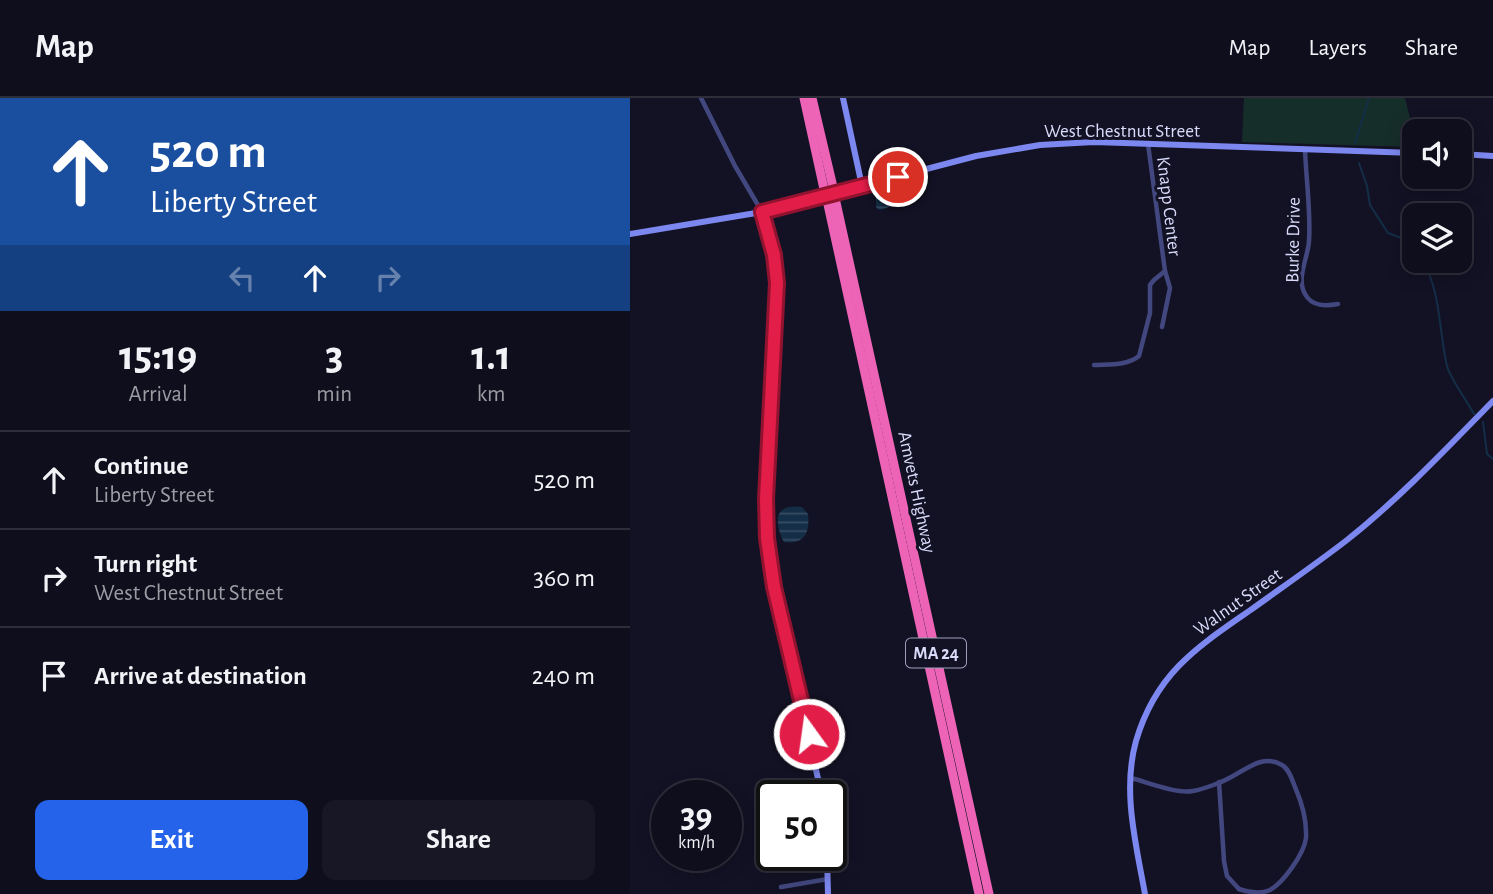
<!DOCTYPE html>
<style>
body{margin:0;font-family:"Alegreya Sans",sans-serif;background:#171725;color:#f1f3f6;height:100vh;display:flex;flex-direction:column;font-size:26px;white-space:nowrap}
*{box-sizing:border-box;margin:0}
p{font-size:23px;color:#9b9ca3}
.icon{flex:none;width:38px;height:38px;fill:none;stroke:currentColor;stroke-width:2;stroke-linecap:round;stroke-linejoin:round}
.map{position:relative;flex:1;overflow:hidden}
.side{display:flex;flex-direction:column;background:#0e0e1c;width:630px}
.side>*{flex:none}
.guide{background:#1a4fa0;color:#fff;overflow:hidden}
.tools{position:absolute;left:772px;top:21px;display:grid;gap:14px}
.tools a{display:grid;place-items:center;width:70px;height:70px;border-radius:14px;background:#0e0e1c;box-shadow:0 4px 18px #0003,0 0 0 2px #2e2e3b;font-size:35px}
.speed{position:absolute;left:21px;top:682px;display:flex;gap:14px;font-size:35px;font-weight:700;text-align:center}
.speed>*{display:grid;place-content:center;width:91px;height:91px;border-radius:50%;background:#0e0e1c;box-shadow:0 4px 18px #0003,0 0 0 2px #2e2e3b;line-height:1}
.speed small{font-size:18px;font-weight:400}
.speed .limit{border:4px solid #111;border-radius:10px;background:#fff;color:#111}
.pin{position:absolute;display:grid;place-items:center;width:60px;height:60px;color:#fff;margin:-30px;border:4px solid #fff;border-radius:50%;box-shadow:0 2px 7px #0007}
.me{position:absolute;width:77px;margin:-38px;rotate:346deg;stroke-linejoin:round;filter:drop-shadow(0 0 5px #0008)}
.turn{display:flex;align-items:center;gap:24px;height:147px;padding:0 35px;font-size:32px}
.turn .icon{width:91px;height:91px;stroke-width:2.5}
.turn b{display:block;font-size:49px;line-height:60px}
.lanes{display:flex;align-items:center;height:66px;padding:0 35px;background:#0003;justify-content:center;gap:35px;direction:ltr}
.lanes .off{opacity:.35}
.eta{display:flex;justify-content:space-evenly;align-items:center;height:119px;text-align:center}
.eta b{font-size:42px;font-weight:700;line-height:49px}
.primary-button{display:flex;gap:14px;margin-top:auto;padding:14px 35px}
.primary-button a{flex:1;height:80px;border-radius:14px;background:#2563eb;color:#fff;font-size:28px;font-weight:700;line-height:80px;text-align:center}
.primary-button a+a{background:#171725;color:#f1f3f6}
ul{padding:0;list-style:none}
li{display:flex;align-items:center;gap:21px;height:98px;padding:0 35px;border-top:2px solid #2e2e3b}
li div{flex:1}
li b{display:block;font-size:26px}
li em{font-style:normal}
header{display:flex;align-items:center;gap:42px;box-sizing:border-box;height:98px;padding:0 35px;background:#0e0e1c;border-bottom:2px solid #2e2e3b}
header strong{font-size:33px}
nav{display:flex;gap:38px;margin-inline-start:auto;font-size:24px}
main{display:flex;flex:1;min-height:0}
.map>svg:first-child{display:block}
.green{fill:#162e2a}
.water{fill:url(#water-rules)}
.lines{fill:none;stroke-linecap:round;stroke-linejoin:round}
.stream{stroke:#142e47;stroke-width:2}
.street{stroke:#42487f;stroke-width:4.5}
.secondary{stroke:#7c88f0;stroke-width:6}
.highway{stroke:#ed63b6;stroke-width:9}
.highway-bridge{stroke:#ed63b6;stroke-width:9}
.route-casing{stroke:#92132f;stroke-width:18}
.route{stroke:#e11d48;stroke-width:12}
.labels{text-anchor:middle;stroke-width:6;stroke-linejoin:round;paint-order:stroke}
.shield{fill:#131225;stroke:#9e9fbb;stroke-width:2}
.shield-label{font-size:18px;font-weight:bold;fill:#dadbfb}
.street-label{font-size:19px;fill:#dadbfb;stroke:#131225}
</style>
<header>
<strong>Map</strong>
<nav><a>Map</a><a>Layers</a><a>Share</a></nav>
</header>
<main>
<section class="side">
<div class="guide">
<div class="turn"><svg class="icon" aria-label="ahead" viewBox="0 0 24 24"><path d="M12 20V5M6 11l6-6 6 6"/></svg><div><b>520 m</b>Liberty Street</div></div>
<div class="lanes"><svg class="icon off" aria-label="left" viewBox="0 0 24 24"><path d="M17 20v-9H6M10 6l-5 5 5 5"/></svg><svg class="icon" aria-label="ahead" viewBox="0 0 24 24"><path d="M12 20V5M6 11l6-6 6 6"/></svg><svg class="icon off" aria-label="right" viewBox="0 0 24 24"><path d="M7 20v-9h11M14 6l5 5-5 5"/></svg></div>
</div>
<div class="eta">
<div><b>15:19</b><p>Arrival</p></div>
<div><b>3</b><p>min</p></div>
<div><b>1.1</b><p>km</p></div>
</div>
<ul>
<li><svg class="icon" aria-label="ahead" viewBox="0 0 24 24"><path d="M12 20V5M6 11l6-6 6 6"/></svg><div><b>Continue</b><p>Liberty Street</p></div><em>520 m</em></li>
<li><svg class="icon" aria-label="right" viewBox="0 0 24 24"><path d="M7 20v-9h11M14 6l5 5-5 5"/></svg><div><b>Turn right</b><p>West Chestnut Street</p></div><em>360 m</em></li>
<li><svg class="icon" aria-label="arrive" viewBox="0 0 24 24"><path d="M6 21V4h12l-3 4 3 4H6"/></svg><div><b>Arrive at destination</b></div><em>240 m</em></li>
</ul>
<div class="primary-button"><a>Exit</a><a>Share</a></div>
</section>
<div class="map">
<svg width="863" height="796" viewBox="0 0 863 796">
<defs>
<pattern id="water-rules" width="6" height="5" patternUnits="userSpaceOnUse" patternTransform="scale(1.75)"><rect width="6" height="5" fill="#142e47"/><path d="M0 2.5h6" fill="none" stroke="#364c62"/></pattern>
</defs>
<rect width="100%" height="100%" fill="#131225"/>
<path class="green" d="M614,0H775L784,36V49L612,44Z"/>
<g class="water">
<path d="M257,94L261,100V108L254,111L249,112L246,109V99L251,95Z"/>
<path d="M172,409L178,416C180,434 175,447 154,444C149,436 143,416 154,411C158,408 167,409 172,409Z"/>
</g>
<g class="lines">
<g class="stream">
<path d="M725,45L739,0"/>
<path d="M729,65L737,88L740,107L758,135L777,142L784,151"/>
<path d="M792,163C811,191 809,235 817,268C820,280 837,303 844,316"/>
<path d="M853,324L857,356L863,361"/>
</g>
<g class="street">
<path d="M71,0L105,68L132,114"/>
<path d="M518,46L535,173L540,190L532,229"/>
<path d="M675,51C676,81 681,114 679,143C678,160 666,180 675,196C682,209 696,208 708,206"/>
<path d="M464,267C478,266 497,268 509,258L520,215V187L524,182L535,173"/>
<path d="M501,680C517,684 546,696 563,693C574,691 593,684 603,678C618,670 634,656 652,667C659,671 662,681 665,689C672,705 677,722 676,740C674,756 653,785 640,792C631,796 618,794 609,791"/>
<path d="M589,684L594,763L597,778L609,791"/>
<path d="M151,789L198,781"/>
</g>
<g class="secondary">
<path d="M213,0L232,88"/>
<path d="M830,56L863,58"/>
<path d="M132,114L142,152L147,180L136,393L137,440L144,489L192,698"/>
<path d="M0,136L132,114L346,58L410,47L464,44L784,55"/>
<path d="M197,758L198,796"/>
<path d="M515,796C506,746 492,693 506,643C526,575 567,549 622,511C654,488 686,466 717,442C770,400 816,351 863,303"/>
</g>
<g class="highway">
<path d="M174,0L194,91"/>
<path d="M182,0L203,89"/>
<path d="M205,100L359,796"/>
<path d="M197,102L349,796"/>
</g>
<g class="highway-bridge">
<path d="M203,89L205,100"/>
<path d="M194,91L197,102"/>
</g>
</g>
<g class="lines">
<g class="route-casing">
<path id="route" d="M179,636L144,489L137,440L136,401L147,185L144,157L132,114L268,79"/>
</g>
<use href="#route" class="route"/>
</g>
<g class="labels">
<rect class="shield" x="276" y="540.5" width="60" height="29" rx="5"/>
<g class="shield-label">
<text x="306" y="561">MA 24</text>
</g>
<g class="street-label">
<text x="492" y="39">West Chestnut Street</text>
<text transform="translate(540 108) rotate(83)" y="7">Knapp Center</text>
<text transform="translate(662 142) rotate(-89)" y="7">Burke Drive</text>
<text transform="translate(288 394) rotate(78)" y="7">Amvets Highway</text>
<text transform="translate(607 503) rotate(-35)" y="7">Walnut Street</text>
</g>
</g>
</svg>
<div class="tools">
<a><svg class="icon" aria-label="sound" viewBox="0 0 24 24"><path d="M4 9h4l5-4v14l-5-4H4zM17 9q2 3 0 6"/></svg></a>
<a><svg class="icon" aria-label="layers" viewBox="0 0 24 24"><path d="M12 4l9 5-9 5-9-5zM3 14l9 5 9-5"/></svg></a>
</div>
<div class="speed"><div>39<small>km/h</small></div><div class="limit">50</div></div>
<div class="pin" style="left:268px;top:79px;background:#d93025"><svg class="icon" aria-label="arrive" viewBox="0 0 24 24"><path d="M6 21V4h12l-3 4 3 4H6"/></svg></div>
<svg class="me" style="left:179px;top:636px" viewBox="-20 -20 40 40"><circle r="17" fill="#e11d48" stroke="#fff" stroke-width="3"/><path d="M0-11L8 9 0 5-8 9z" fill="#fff"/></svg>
</div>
</main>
